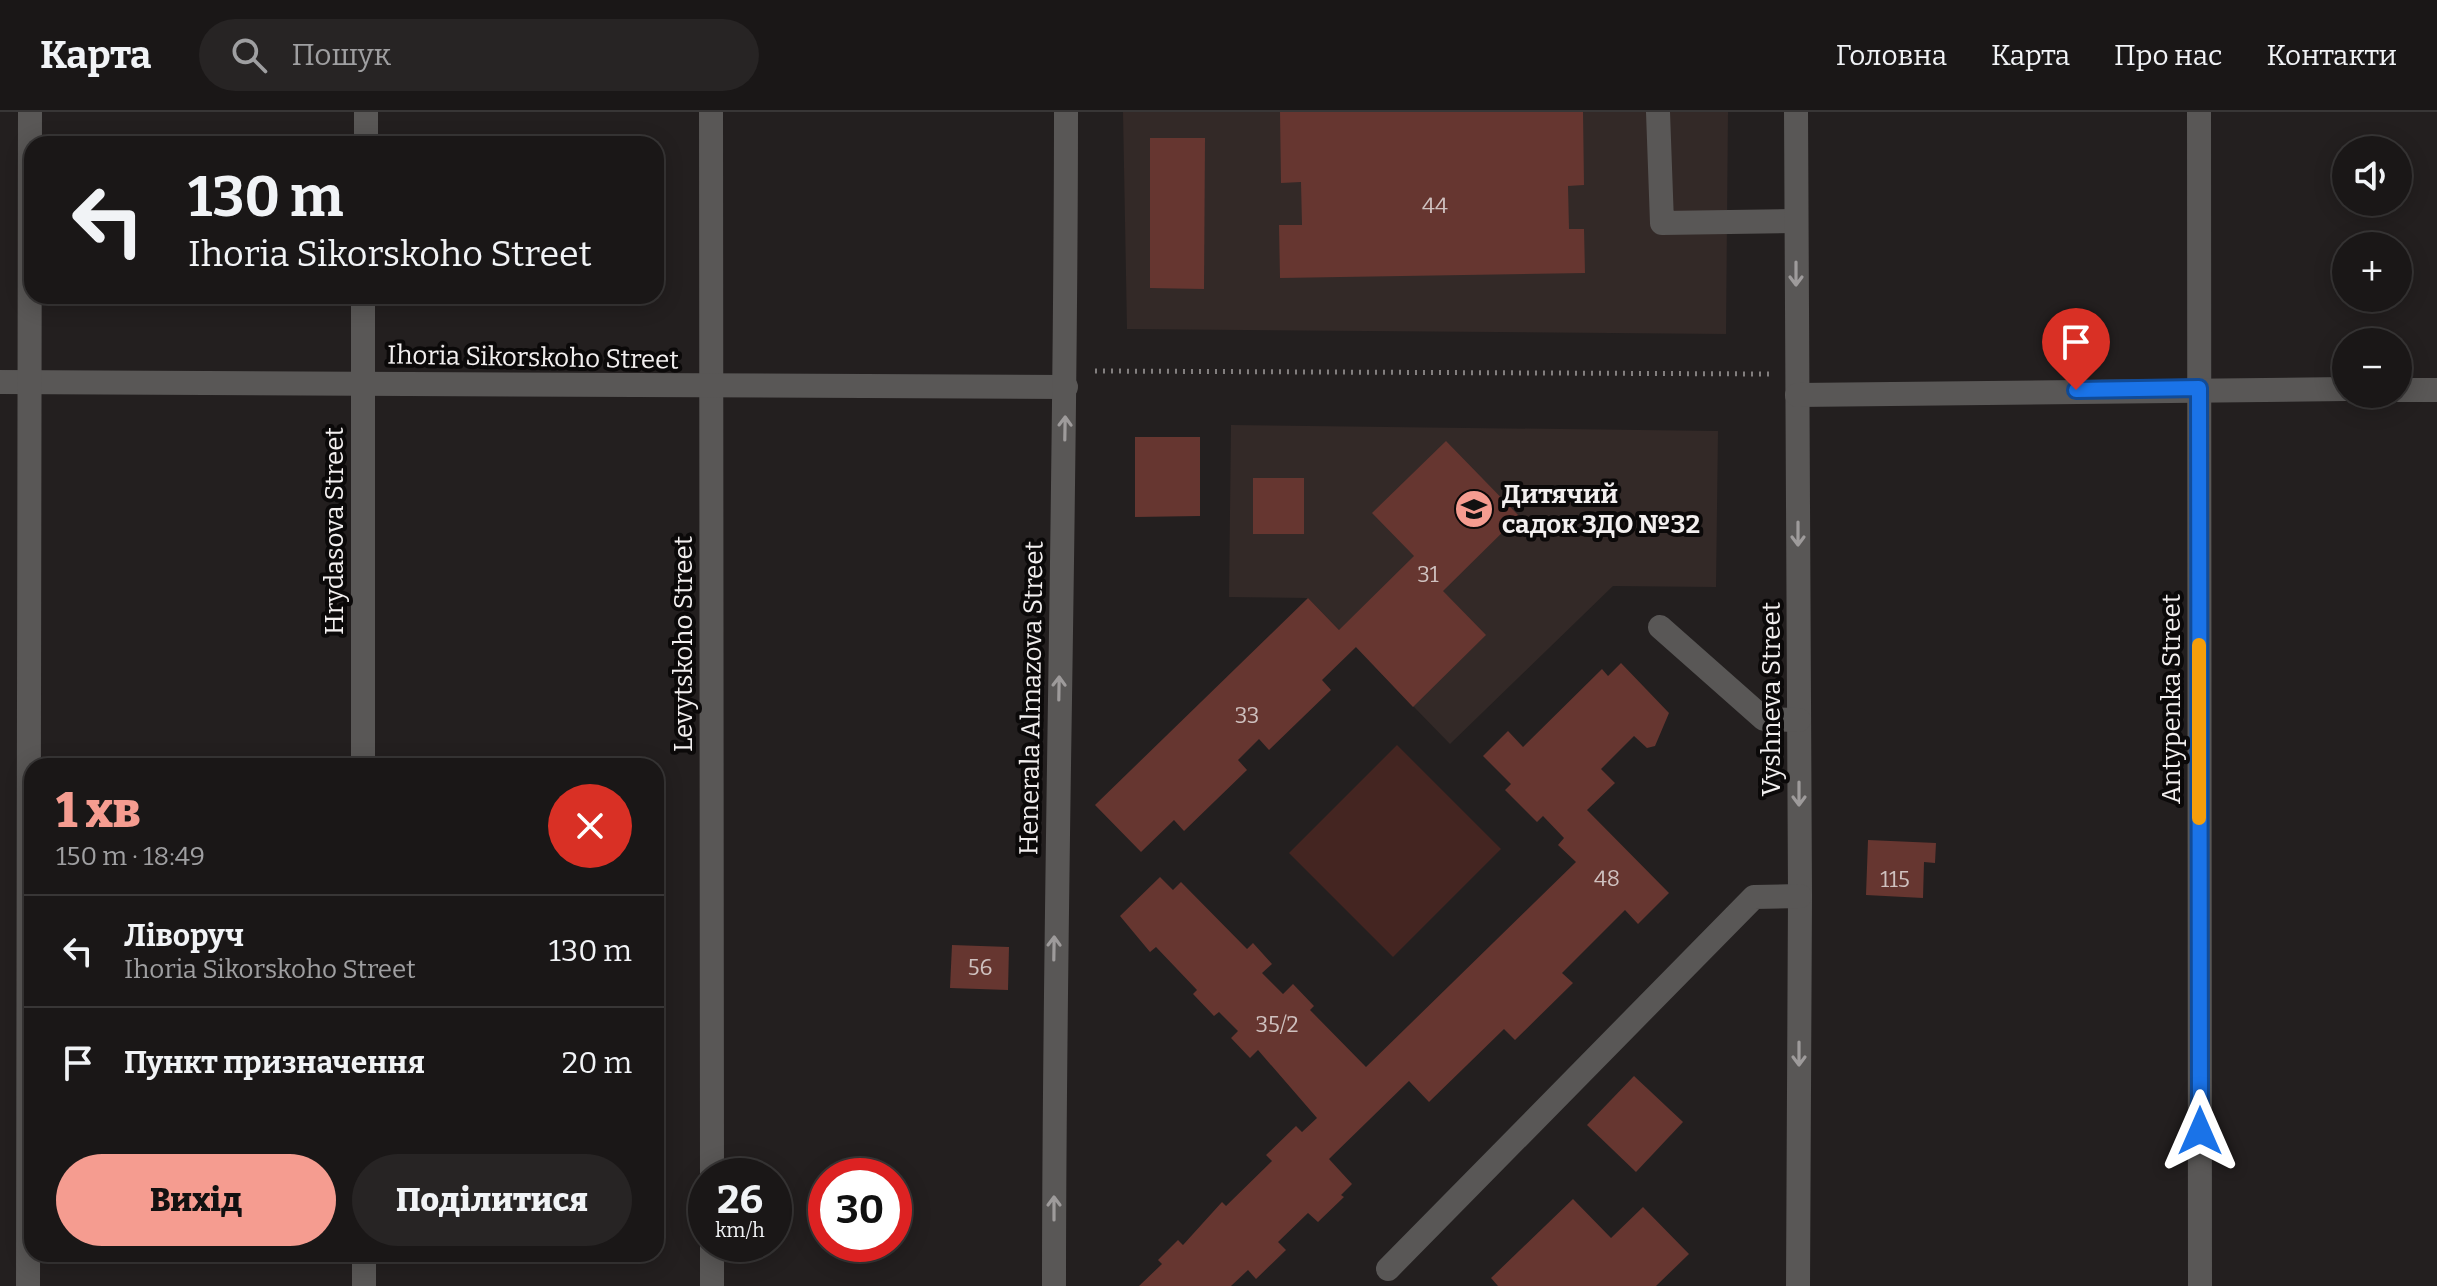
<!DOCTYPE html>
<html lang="uk">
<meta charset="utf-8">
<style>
body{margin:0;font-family:Bitter,serif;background:#272424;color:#f1f3f6;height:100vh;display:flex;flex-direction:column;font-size:30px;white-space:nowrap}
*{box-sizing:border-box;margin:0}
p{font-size:26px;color:#9f9fa1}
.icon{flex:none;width:44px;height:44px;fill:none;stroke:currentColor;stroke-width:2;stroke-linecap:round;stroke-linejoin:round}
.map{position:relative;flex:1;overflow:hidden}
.details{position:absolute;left:24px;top:646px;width:640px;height:504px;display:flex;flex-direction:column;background:#1a1717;border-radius:24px;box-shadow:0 4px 20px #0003,0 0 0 2px #383636}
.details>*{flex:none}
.banner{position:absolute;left:24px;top:24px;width:640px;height:168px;border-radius:24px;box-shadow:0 4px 20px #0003,0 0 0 2px #383636;background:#1a1717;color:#f1f3f6;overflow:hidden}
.fabs{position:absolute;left:2332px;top:24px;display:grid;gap:16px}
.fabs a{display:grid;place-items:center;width:80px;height:80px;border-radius:50%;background:#1a1717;box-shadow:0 4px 20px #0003,0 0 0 2px #383636;font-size:40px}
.speed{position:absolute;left:688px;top:1046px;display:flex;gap:16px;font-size:40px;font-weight:700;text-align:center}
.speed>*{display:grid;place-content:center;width:104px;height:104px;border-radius:50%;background:#1a1717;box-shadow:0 4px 20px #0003,0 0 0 2px #383636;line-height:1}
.speed small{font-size:20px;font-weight:400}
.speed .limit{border:12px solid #d22;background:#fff;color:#111}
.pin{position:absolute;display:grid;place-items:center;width:68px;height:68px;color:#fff;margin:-82px -34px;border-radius:50% 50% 50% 0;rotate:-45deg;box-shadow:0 0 8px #0007}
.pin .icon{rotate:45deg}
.me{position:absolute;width:88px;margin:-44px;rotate:0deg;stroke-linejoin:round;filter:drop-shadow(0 0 6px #0008)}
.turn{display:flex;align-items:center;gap:28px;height:168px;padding:0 32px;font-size:36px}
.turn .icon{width:104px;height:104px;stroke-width:2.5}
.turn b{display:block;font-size:56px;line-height:68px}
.round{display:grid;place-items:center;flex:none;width:84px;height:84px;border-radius:42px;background:#272424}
.summary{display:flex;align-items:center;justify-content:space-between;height:136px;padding:0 32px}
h1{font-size:48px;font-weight:800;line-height:60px;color:#f59c90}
.primary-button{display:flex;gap:16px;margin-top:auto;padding:16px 32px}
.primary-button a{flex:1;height:92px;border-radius:48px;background:#f59c90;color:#111;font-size:32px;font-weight:800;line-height:92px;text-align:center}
.primary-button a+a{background:#272424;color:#f1f3f6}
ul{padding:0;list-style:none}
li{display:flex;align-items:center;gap:24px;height:112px;padding:0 32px;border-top:2px solid #383636}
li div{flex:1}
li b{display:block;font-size:30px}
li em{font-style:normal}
header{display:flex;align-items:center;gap:48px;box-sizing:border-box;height:112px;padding:0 40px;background:#1a1717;border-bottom:2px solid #383636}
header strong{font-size:38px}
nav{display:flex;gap:44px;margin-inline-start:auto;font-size:28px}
.search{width:560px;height:72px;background:#272424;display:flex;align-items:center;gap:20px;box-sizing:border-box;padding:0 28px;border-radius:44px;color:#9f9fa1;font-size:30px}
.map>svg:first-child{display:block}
.built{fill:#332927}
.green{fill:#442521}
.building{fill:#663630}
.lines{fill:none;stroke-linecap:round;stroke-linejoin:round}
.path{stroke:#837f7f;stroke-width:5;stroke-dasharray:2 6;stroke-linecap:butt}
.minor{stroke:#595756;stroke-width:24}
.oneway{stroke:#9e9b9b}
.route-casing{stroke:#114b97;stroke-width:20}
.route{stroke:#1a73e8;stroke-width:14}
.slow{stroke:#f59e0b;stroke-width:14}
.labels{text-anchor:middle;stroke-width:8;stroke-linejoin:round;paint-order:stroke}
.number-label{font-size:22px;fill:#cfc1bf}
.street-label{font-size:26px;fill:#f2efef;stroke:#0b0909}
.poi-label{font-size:26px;font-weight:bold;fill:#f2efef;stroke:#0b0909;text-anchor:start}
</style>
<header>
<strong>Карта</strong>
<div class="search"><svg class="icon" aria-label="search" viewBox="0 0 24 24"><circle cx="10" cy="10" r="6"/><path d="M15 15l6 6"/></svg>Пошук</div>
<nav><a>Головна</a><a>Карта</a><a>Про нас</a><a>Контакти</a></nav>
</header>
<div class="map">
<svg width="2437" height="1174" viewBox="0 0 2437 1174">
<rect width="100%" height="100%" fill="#231f1f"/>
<g class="built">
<path d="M1123,0H1728L1726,222L1127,217Z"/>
<path d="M1231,313L1718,319L1716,475L1613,474L1450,632L1308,486L1229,485Z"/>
</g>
<path class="green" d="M1397,633L1501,737L1393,845L1289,741Z"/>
<g class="building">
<path d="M1280,0H1583L1584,73L1568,74L1569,117H1584L1585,161L1280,166L1279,113H1302L1301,70L1281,71Z"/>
<path d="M1150,26H1205L1204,177L1150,176Z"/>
<path d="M1135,325H1200V404L1135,405Z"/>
<path d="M1446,329L1519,404L1443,479L1486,523L1413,595L1356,535L1322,568L1331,578L1269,638L1259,627L1238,648L1247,658L1184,719L1174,708L1141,740L1095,693L1308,486L1339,518L1414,444L1372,401Z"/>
<rect x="1253" y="366" width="51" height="56"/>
<path d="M1621,551L1669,601L1655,634L1647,636L1634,624L1601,657L1615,671L1587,698L1669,781L1638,812L1625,798L1562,861L1573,871L1515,928L1504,917L1429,990L1409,969L1329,1047L1352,1072L1341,1083L1344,1085L1318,1110L1308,1101L1278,1130L1286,1138L1256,1167L1248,1158L1231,1174H1139L1162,1152L1158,1148L1178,1128L1183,1133L1222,1090L1226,1094L1272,1049L1266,1043L1296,1014L1302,1020L1317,1006L1258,938L1250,946L1231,926L1238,919L1219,900L1214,904L1193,882L1197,878L1156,835L1150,840L1120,804L1160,765L1173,778L1181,770L1247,837L1253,831L1272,852L1262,861L1283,882L1293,872L1314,894L1310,898L1366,955L1576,750L1558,733L1564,726L1543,704L1537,710L1505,678L1511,672L1483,644L1508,619L1523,635L1602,557L1608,564Z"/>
<path d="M1868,728L1936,731L1935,751L1924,750L1923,786L1866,783Z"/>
<path d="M952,833L1009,835L1008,878L950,876Z"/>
<path d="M1634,964L1683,1010L1636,1060L1587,1013Z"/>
<path d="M1573,1087L1611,1126L1643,1095L1689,1142L1656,1174H1498L1491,1166Z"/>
</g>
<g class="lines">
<path class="path" d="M1095,259L1769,262"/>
<g class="minor">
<path d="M711,0L712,1064"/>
<path d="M1658,0L1662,111L1796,109"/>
<path d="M1796,0L1800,784L1798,1174"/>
<path d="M2199,0L2200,1174"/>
<path d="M366,32V0"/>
<path d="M0,270L1066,275"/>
<path d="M2398,278H2437"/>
<path d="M1797,283L2346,277"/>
<path d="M1660,515L1764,607L1799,608"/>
<path d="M363,654V184"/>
<path d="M712,1132V1174"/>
<path d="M364,1142V1174"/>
<path d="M1388,1157L1754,785L1800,784"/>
<path d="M28,1174L30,0"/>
<path d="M1054,1174C1054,783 1066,391 1066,0"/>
</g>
</g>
<defs><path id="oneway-shaft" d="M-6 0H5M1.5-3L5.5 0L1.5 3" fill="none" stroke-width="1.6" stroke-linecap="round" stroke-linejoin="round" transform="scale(2)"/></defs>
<g class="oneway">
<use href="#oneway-shaft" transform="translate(1796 162) rotate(90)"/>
<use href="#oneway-shaft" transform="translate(1065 316) rotate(-89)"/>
<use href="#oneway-shaft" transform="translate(1798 422) rotate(90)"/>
<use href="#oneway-shaft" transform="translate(1059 576) rotate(-89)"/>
<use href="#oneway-shaft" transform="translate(1799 682) rotate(90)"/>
<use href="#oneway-shaft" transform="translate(1054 836) rotate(-89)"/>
<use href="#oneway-shaft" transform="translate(1799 942) rotate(90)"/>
<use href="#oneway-shaft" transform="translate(1054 1096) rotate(-90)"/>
</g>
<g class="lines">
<g class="route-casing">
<path id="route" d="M2076,278L2199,276L2200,1019"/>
</g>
<use href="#route" class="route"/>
<path class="slow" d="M2199,533V706"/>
</g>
<defs>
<g id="school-disc" transform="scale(2)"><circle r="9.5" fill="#f59c90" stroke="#0b0909"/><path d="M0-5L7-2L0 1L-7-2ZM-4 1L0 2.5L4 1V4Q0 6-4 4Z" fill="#111"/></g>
</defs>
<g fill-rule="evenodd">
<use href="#school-disc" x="1474" y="397"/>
</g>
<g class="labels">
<g class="number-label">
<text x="1435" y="101">44</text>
<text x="1428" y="470">31</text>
<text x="1247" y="611">33</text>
<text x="1607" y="774">48</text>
<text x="1895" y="775">115</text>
<text x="980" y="863">56</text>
<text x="1277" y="920">35/2</text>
</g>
<g class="street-label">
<text transform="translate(533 245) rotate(1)" y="9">Ihoria Sikorskoho Street</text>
<text transform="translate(334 419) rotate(-90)" y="9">Hrydasova Street</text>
<text transform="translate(683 532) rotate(-90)" y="9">Levytskoho Street</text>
<text transform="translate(1031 586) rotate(-89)" y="9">Henerala Almazova Street</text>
<text transform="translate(1771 587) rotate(-90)" y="9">Vyshneva Street</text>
<text transform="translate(2171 587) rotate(-90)" y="9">Antypenka Street</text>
</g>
<g class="poi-label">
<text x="1502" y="391">Дитячий<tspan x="1502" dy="30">садок ЗДО №32</tspan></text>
</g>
</g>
</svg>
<div class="fabs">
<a><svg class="icon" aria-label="sound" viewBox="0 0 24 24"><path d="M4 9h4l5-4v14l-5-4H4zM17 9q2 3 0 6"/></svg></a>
<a>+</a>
<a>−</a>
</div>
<div class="speed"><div>26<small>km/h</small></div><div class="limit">30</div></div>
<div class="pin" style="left:2076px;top:278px;background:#d93025"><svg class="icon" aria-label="arrive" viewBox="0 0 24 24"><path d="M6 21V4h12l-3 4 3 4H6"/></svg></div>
<svg class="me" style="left:2200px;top:1019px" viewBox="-20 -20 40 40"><path d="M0-17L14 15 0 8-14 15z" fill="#1a73e8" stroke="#fff" stroke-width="4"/></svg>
<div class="banner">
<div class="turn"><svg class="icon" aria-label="left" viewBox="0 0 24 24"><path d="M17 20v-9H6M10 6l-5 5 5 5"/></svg><div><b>130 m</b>Ihoria Sikorskoho Street</div></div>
</div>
<section class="details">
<div class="summary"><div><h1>1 хв</h1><p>150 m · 18:49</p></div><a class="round" style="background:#d93025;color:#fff"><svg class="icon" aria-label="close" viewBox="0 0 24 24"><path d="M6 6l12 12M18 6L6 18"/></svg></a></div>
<ul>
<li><svg class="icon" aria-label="left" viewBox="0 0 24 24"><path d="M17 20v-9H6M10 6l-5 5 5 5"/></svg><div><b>Ліворуч</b><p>Ihoria Sikorskoho Street</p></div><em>130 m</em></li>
<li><svg class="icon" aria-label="arrive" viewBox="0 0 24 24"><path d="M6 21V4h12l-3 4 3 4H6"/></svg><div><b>Пункт призначення</b></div><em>20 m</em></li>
</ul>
<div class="primary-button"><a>Вихід</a><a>Поділитися</a></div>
</section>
</div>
